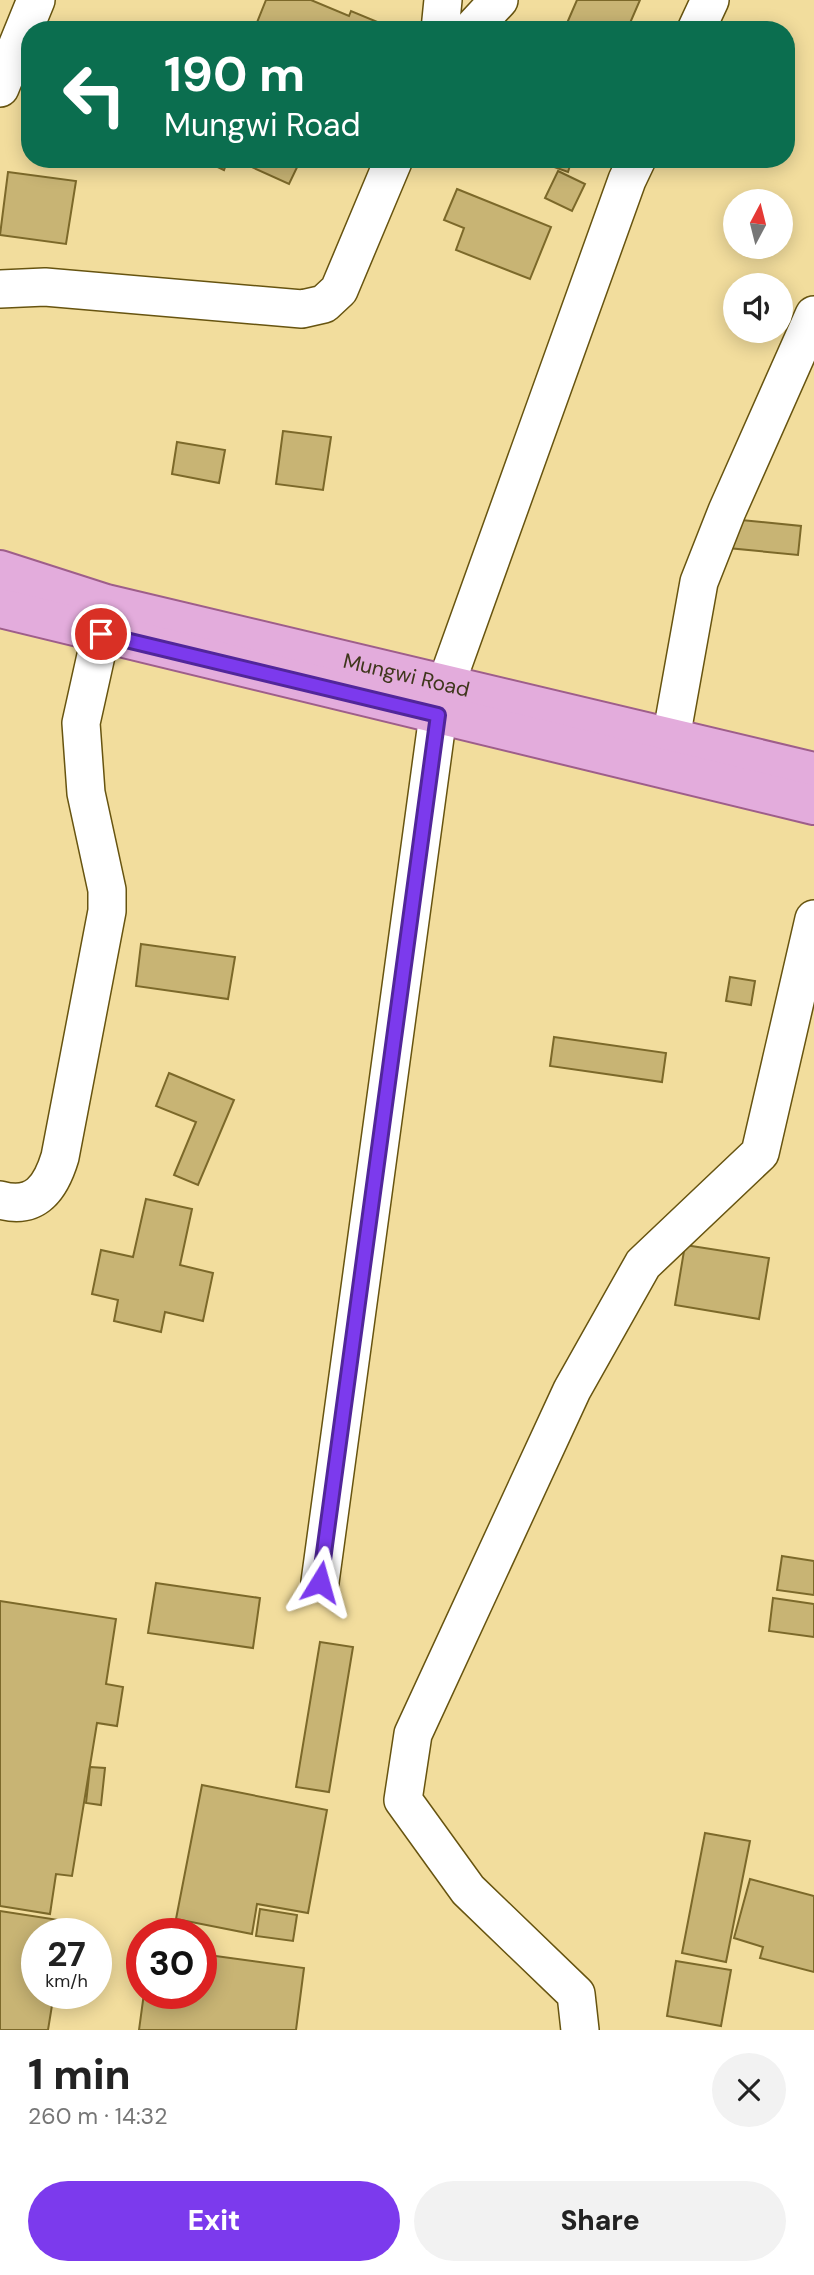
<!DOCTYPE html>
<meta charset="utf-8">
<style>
body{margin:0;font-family:"DM Sans",sans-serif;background:#f2f2f2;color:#222;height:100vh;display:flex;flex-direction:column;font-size:26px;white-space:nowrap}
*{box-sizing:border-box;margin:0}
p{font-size:23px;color:#767676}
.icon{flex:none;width:38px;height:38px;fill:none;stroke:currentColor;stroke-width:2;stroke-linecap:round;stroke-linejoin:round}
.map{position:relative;height:2030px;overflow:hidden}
.panel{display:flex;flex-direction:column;background:#fff;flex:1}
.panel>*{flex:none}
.guide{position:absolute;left:21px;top:21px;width:774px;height:147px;border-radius:28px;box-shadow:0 4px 18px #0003;background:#0b6e4f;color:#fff;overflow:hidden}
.needle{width:46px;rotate:7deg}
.fabs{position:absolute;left:723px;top:189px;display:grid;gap:14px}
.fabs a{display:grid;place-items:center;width:70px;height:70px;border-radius:50%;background:#fff;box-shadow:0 4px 18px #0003;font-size:35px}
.speed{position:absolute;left:21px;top:1918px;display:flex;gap:14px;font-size:35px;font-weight:700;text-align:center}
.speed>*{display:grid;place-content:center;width:91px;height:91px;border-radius:50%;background:#fff;box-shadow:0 4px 18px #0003;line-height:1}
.speed small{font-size:18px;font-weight:400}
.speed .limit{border:10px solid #d22;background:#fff;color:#111}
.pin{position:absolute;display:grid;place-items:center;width:60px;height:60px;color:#fff;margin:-30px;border:4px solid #fff;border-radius:50%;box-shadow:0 2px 7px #0007}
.me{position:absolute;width:77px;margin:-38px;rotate:8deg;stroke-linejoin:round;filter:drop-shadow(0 0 5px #0008)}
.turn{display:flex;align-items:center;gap:24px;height:147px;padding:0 28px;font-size:32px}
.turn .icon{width:91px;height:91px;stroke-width:2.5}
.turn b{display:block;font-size:49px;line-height:60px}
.round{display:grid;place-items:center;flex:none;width:74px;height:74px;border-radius:37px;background:#f2f2f2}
.headline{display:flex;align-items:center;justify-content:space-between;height:119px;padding:0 28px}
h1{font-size:42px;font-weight:800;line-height:52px}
.button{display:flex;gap:14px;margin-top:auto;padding:14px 28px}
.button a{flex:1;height:80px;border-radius:42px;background:#7c3aed;color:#fff;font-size:28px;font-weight:800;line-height:80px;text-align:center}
.button a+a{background:#f2f2f2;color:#222}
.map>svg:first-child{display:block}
.building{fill:#c8b474;stroke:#7c692a;stroke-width:2}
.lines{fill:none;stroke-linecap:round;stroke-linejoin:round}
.minor-casing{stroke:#675410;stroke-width:40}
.major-casing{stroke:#9e5e8a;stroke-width:42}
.minor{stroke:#fff;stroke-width:37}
.major{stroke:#e3acdc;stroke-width:38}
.route-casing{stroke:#51269a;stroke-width:18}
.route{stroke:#7c3aed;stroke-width:12}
.labels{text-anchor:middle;stroke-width:7;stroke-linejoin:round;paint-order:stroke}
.street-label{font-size:21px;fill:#3f361c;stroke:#fff}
</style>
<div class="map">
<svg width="814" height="2030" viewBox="0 0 814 2030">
<rect width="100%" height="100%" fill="#f2dd9d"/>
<g class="building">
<path d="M266,0H311L349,16L351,11L392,28L391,30H254Z"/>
<path d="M577,0H640L627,30H564Z"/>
<path d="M201,159H228L224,170Z"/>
<path d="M234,159H301L289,184Z"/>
<path d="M532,159H572L568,172Z"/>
<path d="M558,171L585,184L572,211L545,198Z"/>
<path d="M8,172L76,181L66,244L0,235Z"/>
<path d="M457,189L551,227L530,279L456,250L464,228L444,220Z"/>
<path d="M283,431L331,437L323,490L276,484Z"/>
<path d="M177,442L225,450L219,483L172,474Z"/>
<path d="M731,519L801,526L798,555L728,548Z"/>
<path d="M141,944L235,957L228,999L136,986Z"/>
<path d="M730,977L755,981L751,1005L726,1001Z"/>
<path d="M554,1037L666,1053L662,1082L550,1066Z"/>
<path d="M169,1073L234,1100L198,1185L174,1175L196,1122L156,1106Z"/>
<path d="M146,1199L192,1209L180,1265L213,1273L203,1321L165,1312L161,1332L114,1321L118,1300L92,1294L101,1250L133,1257Z"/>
<path d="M685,1245L769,1258L759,1319L675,1305Z"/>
<path d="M782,1556L814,1561V1595L777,1590Z"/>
<path d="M156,1583L260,1598L253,1648L148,1633Z"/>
<path d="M773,1598L814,1604V1637L769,1631Z"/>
<path d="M0,1601L116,1619L106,1684L123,1687L117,1726L97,1723L72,1876L56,1874L50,1914L0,1906Z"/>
<path d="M320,1642L353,1647L329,1792L296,1787Z"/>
<path d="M90,1767L105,1768L101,1805L86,1803Z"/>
<path d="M202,1785L327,1810L308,1913L257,1904L252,1934L176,1919Z"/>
<path d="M705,1833L750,1841L726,1962L682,1953Z"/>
<path d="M750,1879L814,1896V1972L760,1958L763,1947L734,1938Z"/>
<path d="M260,1909L297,1915L293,1941L256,1936Z"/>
<path d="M0,1911L65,1921L63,1934H37V1993H54L48,2030H0Z"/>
<path d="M201,1954L304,1968L296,2030H139L144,1993H201Z"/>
<path d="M676,1961L731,1970L721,2026L667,2016Z"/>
</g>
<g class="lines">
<g class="minor-casing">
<g id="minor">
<path d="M440,30L443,0"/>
<path d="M471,30L499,0"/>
<path d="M696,30L710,0"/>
<path d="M0,88L36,0"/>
<path d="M0,289L45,287L302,309L324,304L339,290L394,159"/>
<path d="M446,684L627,180L637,159"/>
<path d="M671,738L699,582L727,511L814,315"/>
<path d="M0,1200C36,1210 51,1187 60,1157L107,911V890L86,793L81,723L101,633"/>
<path d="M320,1582L438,715"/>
<path d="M580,2030L576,1994L468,1890L403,1800L413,1734L572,1390L643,1264L760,1153L814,919"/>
</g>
</g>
<g class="major-casing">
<g id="major">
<path id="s1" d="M0,570L106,604L814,772"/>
<path d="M0,608L814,805"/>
</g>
</g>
<use href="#minor" class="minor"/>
<use href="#major" class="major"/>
</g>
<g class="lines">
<g class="route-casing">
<path id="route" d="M101,634L438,715L320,1582"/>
</g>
<use href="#route" class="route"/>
</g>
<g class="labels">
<g class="street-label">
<text dy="7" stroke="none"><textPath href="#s1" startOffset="420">Mungwi Road</textPath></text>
</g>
</g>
</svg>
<div class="fabs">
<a><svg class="needle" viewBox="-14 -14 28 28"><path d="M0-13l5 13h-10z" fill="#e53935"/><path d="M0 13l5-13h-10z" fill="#767676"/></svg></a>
<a><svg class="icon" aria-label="sound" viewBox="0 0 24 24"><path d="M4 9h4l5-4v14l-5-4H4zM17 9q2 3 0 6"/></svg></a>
</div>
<div class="speed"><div>27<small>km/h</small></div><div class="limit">30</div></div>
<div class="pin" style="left:101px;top:634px;background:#d93025"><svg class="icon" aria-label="arrive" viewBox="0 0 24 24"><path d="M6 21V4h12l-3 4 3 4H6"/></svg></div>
<svg class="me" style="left:320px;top:1582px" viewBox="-20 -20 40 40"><path d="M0-17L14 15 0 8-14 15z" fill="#7c3aed" stroke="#fff" stroke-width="4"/></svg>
<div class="guide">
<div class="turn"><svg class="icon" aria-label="left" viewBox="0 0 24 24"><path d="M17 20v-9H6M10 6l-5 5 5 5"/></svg><div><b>190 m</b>Mungwi Road</div></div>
</div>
</div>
<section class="panel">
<div class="headline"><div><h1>1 min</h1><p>260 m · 14:32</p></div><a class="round"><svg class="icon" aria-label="close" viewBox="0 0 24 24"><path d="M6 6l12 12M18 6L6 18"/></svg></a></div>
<div class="button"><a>Exit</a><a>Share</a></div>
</section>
